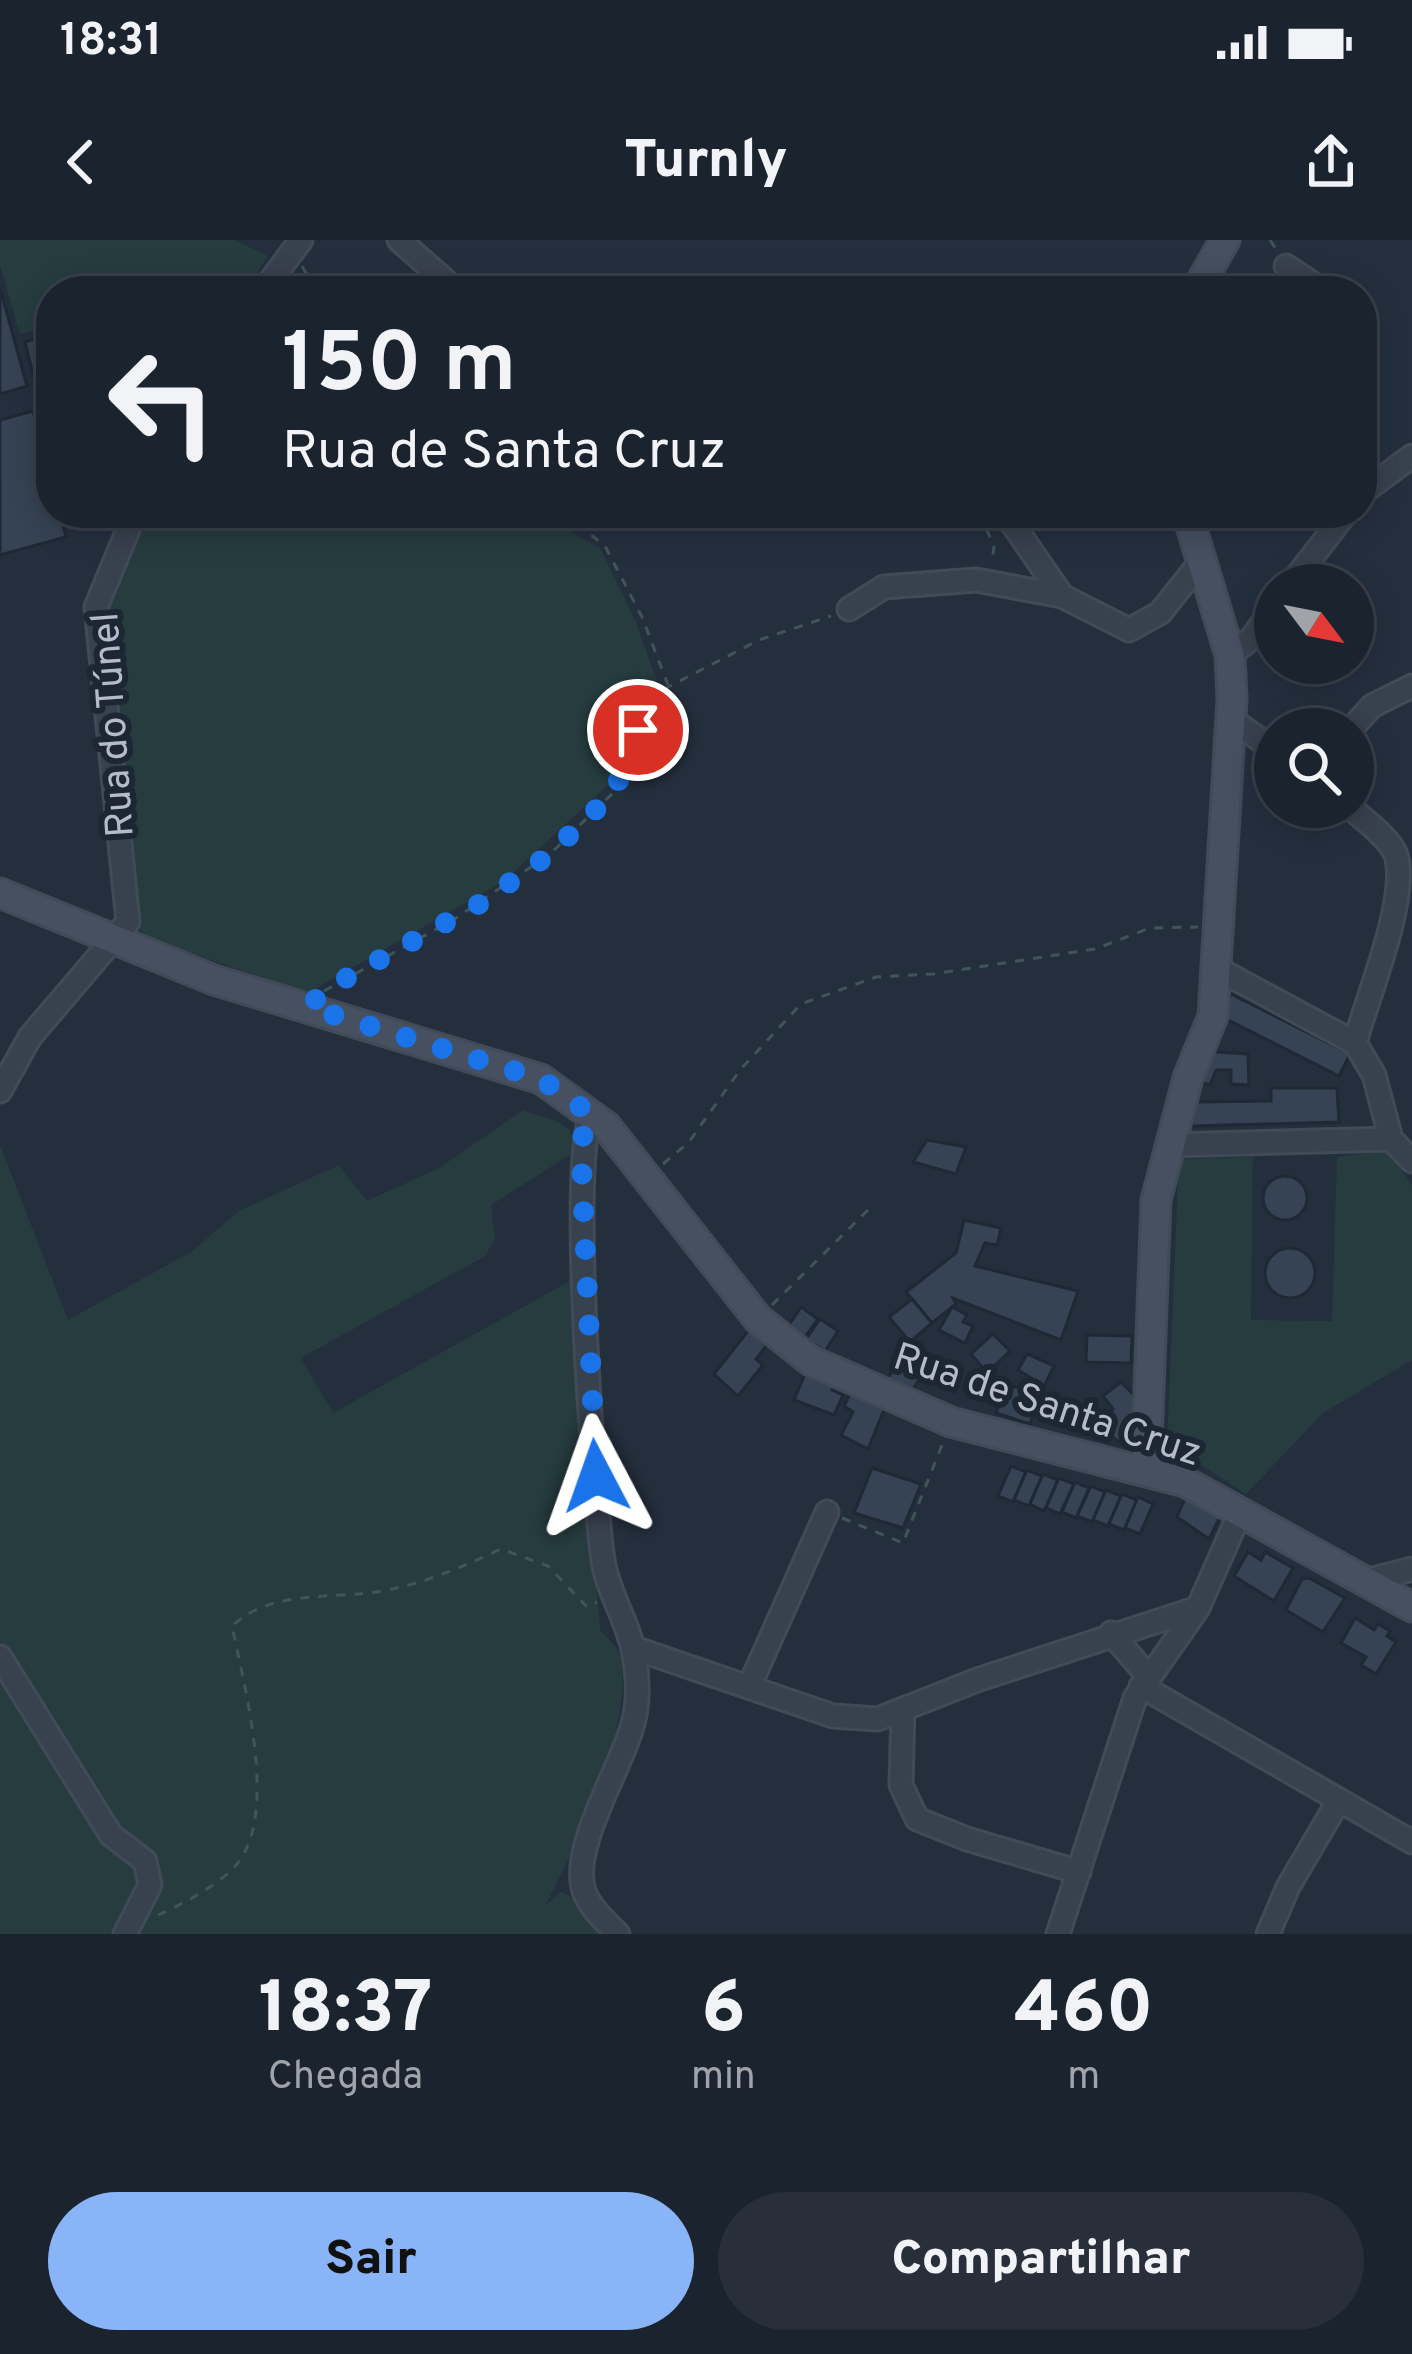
<!DOCTYPE html>
<html lang="pt">
<meta charset="utf-8">
<style>
body{margin:0;font-family:Overpass,sans-serif;background:#282f3a;color:#f1f3f6;height:100vh;display:flex;flex-direction:column;font-size:45px;white-space:nowrap}
*{box-sizing:border-box;margin:0}
p{font-size:39px;color:#a0a4aa}
.icon{flex:none;width:66px;height:66px;fill:none;stroke:currentColor;stroke-width:2;stroke-linecap:round;stroke-linejoin:round}
.map{position:relative;height:1694px;overflow:hidden}
.sheet{display:flex;flex-direction:column;background:#1b232e;flex:1}
.sheet>*{flex:none}
.guide{position:absolute;left:36px;top:36px;width:1341px;height:252px;border-radius:48px;box-shadow:0 6px 30px #0003,0 0 0 3px #39404a;background:#1b232e;color:#f1f3f6;overflow:hidden}
.needle{width:78px;rotate:122deg}
.controls{position:absolute;left:1254px;top:324px;display:grid;gap:24px}
.controls a{display:grid;place-items:center;width:120px;height:120px;border-radius:50%;background:#1b232e;box-shadow:0 6px 30px #0003,0 0 0 3px #39404a;font-size:60px}
.pin{position:absolute;display:grid;place-items:center;width:102px;height:102px;color:#fff;margin:-51px;border:6px solid #fff;border-radius:50%;box-shadow:0 3px 12px #0007}
.me{position:absolute;width:132px;margin:-66px;rotate:356deg;stroke-linejoin:round;filter:drop-shadow(0 0 9px #0008)}
.turn{display:flex;align-items:center;gap:42px;height:252px;padding:0 48px;font-size:54px}
.turn .icon{width:156px;height:156px;stroke-width:2.5}
.turn b{display:block;font-size:84px;line-height:102px}
.eta{display:flex;justify-content:space-evenly;align-items:center;height:204px;text-align:center}
.eta b{font-size:72px;font-weight:800;line-height:84px}
.primary-button{display:flex;gap:24px;margin-top:auto;padding:24px 48px}
.primary-button a{flex:1;height:138px;border-radius:72px;background:#8ab4f8;color:#111;font-size:48px;font-weight:800;line-height:138px;text-align:center}
.primary-button a+a{background:#282f3a;color:#f1f3f6}
.status{display:flex;justify-content:space-between;align-items:center;height:84px;padding:0 60px;background:#1b232e;direction:ltr}
.status svg{height:33px;fill:currentColor}
header{display:flex;justify-content:space-between;align-items:center;height:156px;padding:0 48px;background:#1b232e;font-size:54px;font-weight:800}
.map>svg:first-child{display:block}
.green{fill:#263c3f}
.building{fill:#364354;stroke:#1f2835;stroke-width:3}
.lines{fill:none;stroke-linecap:round;stroke-linejoin:round}
.street-casing{stroke:#414a57;stroke-width:27}
.secondary-casing{stroke:#414a57;stroke-width:33}
.path{stroke:#3f5557;stroke-width:3;stroke-dasharray:9 9;stroke-linecap:butt}
.street{stroke:#38414e;stroke-width:21}
.secondary{stroke:#465061;stroke-width:27}
.route{stroke:#1a73e8;stroke-width:21;stroke-dasharray:0 37.8}
.labels{text-anchor:middle;stroke-width:12;stroke-linejoin:round;paint-order:stroke}
.street-label{font-size:39px;fill:#b4bcc9;stroke:#1d2633}
</style>
<div class="status"><b>18:31</b><svg viewBox="0 0 49 12"><path d="M0 12V9h3v3zM5 12V6h3v6zM10 12V3h3v9zM15 12V0h3v12zM26 1h20v11H26zM47 4h2v5h-2z"/></svg></div>
<header><svg class="icon" aria-label="back" viewBox="0 0 24 24"><path d="M15 5l-7 7 7 7"/></svg>Turnly<svg class="icon" aria-label="share" viewBox="0 0 24 24"><path d="M12 15V3M7 8l5-5 5 5M5 13v7h14v-7"/></svg></header>
<div class="map">
<svg width="1412" height="1694" viewBox="0 0 1412 1694">
<rect width="100%" height="100%" fill="#242f3e"/>
<g class="green">
<path d="M0,0H234L268,16L245,51H51V87L20,94L0,25Z"/>
<path d="M148,273H537L600,308L636,382L658,445L630,487L607,546L504,641L308,753L144,697L134,674L106,383L117,336Z"/>
<path d="M523,870C551,881 570,878 579,909L491,965L495,999L485,1016L301,1118L333,1173L572,1040L600,1390C608,1399 620,1408 621,1420C633,1488 577,1605 545,1666L561,1652L626,1683L614,1694H0V905L68,1080L191,1012L239,971L339,925L367,961L439,928Z"/>
<path d="M1388,911L1412,945V1120L1323,1173L1246,1254L1167,1203L1179,919L1253,917L1251,1080L1332,1081L1337,917Z"/>
</g>
<g class="building">
<path d="M0,48L27,146L0,154Z"/>
<path d="M51,94V206L25,102Z"/>
<path d="M33,171L51,241V273H60L66,297L0,315V180Z"/>
<path d="M1231,754L1350,814L1339,836L1220,776Z"/>
<path d="M1203,811L1248,814L1249,845L1231,844V830H1216L1210,845L1190,839Z"/>
<path d="M1271,848H1337L1339,882L1192,886L1191,862L1271,861Z"/>
<path d="M927,900L966,907L956,934L913,922Z"/>
<circle cx="1285" cy="958" r="22"/>
<path d="M964,980L1001,988L997,1005L985,1003L975,1026L1078,1051L1061,1100L953,1058L956,1064L932,1083L906,1052L956,1013Z"/>
<circle cx="1290" cy="1033" r="25"/>
<path d="M912,1059L932,1083L910,1102L889,1077Z"/>
<path d="M801,1067L818,1079L805,1097L789,1085Z"/>
<path d="M952,1067L967,1075L963,1082L973,1086L965,1103L939,1090Z"/>
<path d="M820,1079L838,1091L825,1111L806,1099Z"/>
<path d="M752,1086L770,1101L756,1119L763,1125L738,1156L714,1134Z"/>
<path d="M993,1094L1010,1111L987,1133L971,1114Z"/>
<path d="M1087,1095L1132,1096L1131,1123L1086,1122Z"/>
<path d="M1027,1114L1054,1126L1044,1146L1018,1130Z"/>
<path d="M898,1121L923,1133L911,1152L887,1140Z"/>
<path d="M807,1129L836,1141L832,1150L843,1155L834,1175L794,1160Z"/>
<path d="M1121,1142L1135,1156L1133,1187L1118,1202L1100,1184L1113,1169L1103,1156Z"/>
<path d="M1007,1144L1039,1155L1030,1184L996,1173Z"/>
<path d="M852,1149L886,1165L868,1209L841,1195L853,1172L844,1166Z"/>
<path d="M1011,1226L1026,1232L1013,1262L998,1256Z"/>
<path d="M872,1228L921,1244L903,1288L854,1273Z"/>
<path d="M1027,1230L1042,1236L1029,1266L1014,1260Z"/>
<path d="M1043,1234L1058,1240L1044,1271L1030,1264Z"/>
<path d="M1059,1238L1074,1244L1060,1274L1046,1268Z"/>
<path d="M1075,1242L1089,1248L1076,1278L1062,1272Z"/>
<path d="M1091,1246L1105,1252L1092,1282L1077,1276Z"/>
<path d="M1106,1250L1121,1256L1108,1286L1093,1280Z"/>
<path d="M1122,1254L1137,1260L1124,1290L1109,1284Z"/>
<path d="M1186,1256L1222,1273L1209,1299L1177,1277Z"/>
<path d="M1138,1257L1153,1264L1140,1294L1125,1288Z"/>
<path d="M1248,1312L1261,1320L1265,1312L1293,1328L1274,1361L1234,1336Z"/>
<path d="M1309,1338L1345,1358L1323,1392L1286,1370L1302,1339Z"/>
<path d="M1355,1378L1374,1390L1378,1384L1390,1391L1387,1396L1396,1402L1376,1434L1361,1425L1366,1417L1341,1403Z"/>
</g>
<g class="lines">
<g class="street-casing">
<g id="street">
<path d="M399,0L457,51"/>
<path d="M1286,26L1324,51"/>
<path d="M263,51L301,0"/>
<path d="M1362,192L1368,245"/>
<path d="M1362,253L1412,216"/>
<path d="M1005,273L1062,356"/>
<path d="M1290,345L1346,273"/>
<path d="M849,369L884,347L976,340L1062,356L1129,390L1160,373L1199,324"/>
<path d="M1230,415L1251,399L1275,366"/>
<path d="M1230,478L1275,511"/>
<path d="M1351,489L1372,466L1412,446"/>
<path d="M1350,567C1364,580 1390,598 1396,615C1409,659 1367,757 1355,803L1374,835L1391,899L1412,921"/>
<path d="M1216,728L1355,803"/>
<path d="M0,851L30,797L128,682L96,367L135,273"/>
<path d="M592,875C568,914 594,1257 603,1320C608,1354 629,1382 634,1415C638,1437 639,1465 632,1487C620,1530 570,1609 584,1651C590,1668 606,1682 618,1694"/>
<path d="M1168,905L1391,899"/>
<path d="M1365,1341L1412,1329"/>
<path d="M1111,1393L1147,1435"/>
<path d="M634,1408L833,1476L878,1479L977,1440L1198,1368"/>
<path d="M0,1417L111,1595L145,1621L150,1645L125,1694"/>
<path d="M1141,1446L1412,1602"/>
<path d="M749,1447L827,1272"/>
<path d="M903,1469L901,1545L917,1579L967,1599L1079,1632"/>
<path d="M1058,1694L1135,1458L1198,1368L1240,1273"/>
<path d="M1268,1694L1288,1647L1339,1560"/>
</g>
</g>
<g class="secondary-casing">
<g id="secondary">
<path d="M1196,51L1225,0"/>
<path d="M0,653L214,740L541,839L606,886L758,1079L811,1121L951,1182L1185,1242L1412,1367"/>
<path d="M1146,1230L1156,960L1188,838L1213,776L1232,459L1230,415L1187,273"/>
</g>
</g>
<g class="path">
<path d="M1270,0L1276,9"/>
<path d="M302,26L316,51"/>
<path d="M563,273L605,306L642,377L668,445"/>
<path d="M979,273L994,306L992,323"/>
<path d="M324,751L453,680L550,614L614,552L638,490L668,447L759,400L831,376"/>
<path d="M663,924L689,902L740,830L801,764L876,737L933,734L1095,709L1150,688L1198,687"/>
<path d="M772,1065L873,965"/>
<path d="M842,1278L903,1303L944,1200"/>
<path d="M158,1675C183,1664 219,1645 237,1624C279,1573 244,1445 232,1386C271,1350 327,1359 376,1352C421,1345 460,1328 501,1309L548,1326L587,1367L597,1362"/>
</g>
<use href="#street" class="street"/>
<use href="#secondary" class="secondary"/>
</g>
<g class="lines">
<path class="route" d="M596,1236L582,935L583,894L592,875L541,839L308,767L325,750L481,663L550,614L614,552L638,490"/>
</g>
<g class="labels">
<g class="street-label">
<text transform="translate(111 485) rotate(-94)" y="14">Rua do Túnel</text>
<text transform="translate(1048 1163) rotate(18)" y="14">Rua de Santa Cruz</text>
</g>
</g>
</svg>
<div class="controls">
<a><svg class="needle" viewBox="-14 -14 28 28"><path d="M0-13l5 13h-10z" fill="#e53935"/><path d="M0 13l5-13h-10z" fill="#a0a4aa"/></svg></a>
<a><svg class="icon" aria-label="search" viewBox="0 0 24 24"><circle cx="10" cy="10" r="6"/><path d="M15 15l6 6"/></svg></a>
</div>
<div class="pin" style="left:638px;top:490px;background:#d93025"><svg class="icon" aria-label="arrive" viewBox="0 0 24 24"><path d="M6 21V4h12l-3 4 3 4H6"/></svg></div>
<svg class="me" style="left:596px;top:1236px" viewBox="-20 -20 40 40"><path d="M0-17L14 15 0 8-14 15z" fill="#1a73e8" stroke="#fff" stroke-width="4"/></svg>
<div class="guide">
<div class="turn"><svg class="icon" aria-label="left" viewBox="0 0 24 24"><path d="M17 20v-9H6M10 6l-5 5 5 5"/></svg><div><b>150 m</b>Rua de Santa Cruz</div></div>
</div>
</div>
<section class="sheet">
<div class="eta">
<div><b>18:37</b><p>Chegada</p></div>
<div><b>6</b><p>min</p></div>
<div><b>460</b><p>m</p></div>
</div>
<div class="primary-button"><a>Sair</a><a>Compartilhar</a></div>
</section>
